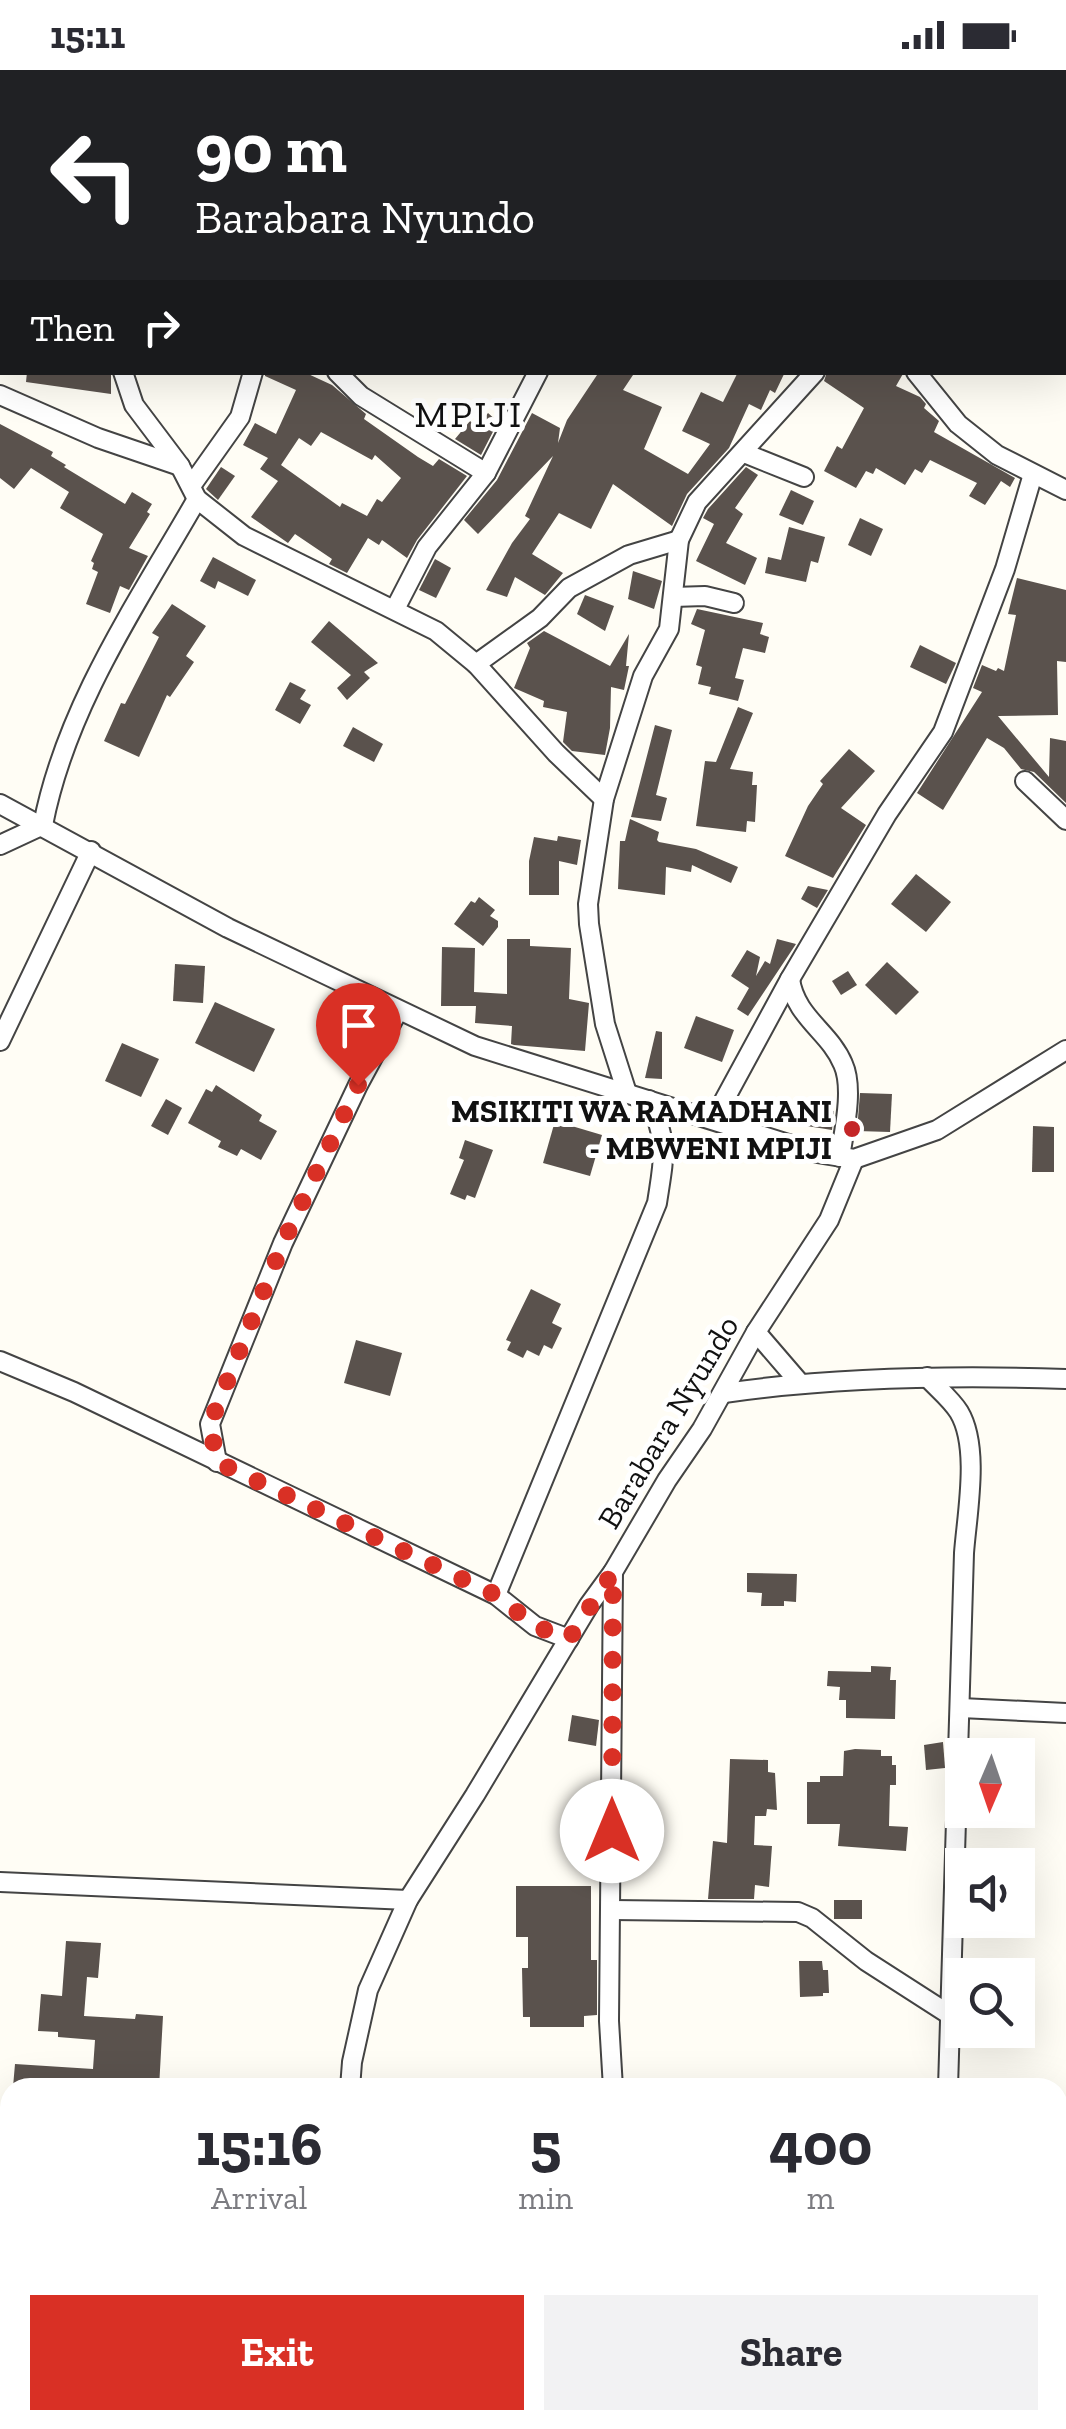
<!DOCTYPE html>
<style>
body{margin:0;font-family:"Zilla Slab",serif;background:#f2f2f3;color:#2b2b33;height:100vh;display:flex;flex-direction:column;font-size:38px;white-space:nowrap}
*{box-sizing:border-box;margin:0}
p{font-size:32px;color:#7c7c81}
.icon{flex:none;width:55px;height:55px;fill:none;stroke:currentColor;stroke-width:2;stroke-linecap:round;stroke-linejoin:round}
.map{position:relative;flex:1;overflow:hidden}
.details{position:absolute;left:0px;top:2008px;width:1068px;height:352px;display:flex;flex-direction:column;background:#fff;border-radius:30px 30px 0 0;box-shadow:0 10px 40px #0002}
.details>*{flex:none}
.hud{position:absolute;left:0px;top:0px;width:1068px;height:305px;box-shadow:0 10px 40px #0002;background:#202124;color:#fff;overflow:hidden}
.needle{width:65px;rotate:182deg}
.buttons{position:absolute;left:945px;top:1668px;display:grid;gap:20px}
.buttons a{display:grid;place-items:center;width:90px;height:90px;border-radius:0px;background:#fff;box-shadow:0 10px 40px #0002;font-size:50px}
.pin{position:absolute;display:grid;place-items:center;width:85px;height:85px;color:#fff;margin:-102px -42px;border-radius:50% 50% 50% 0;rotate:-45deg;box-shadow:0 0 10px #0007}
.pin .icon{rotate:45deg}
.me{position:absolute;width:110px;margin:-55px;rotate:0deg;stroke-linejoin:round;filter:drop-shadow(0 0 8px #0008)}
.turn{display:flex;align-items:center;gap:35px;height:210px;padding:0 30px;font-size:45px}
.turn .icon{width:130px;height:130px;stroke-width:2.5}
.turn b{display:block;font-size:70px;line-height:85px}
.then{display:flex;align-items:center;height:95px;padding:0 30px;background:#0003;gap:20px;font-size:38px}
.eta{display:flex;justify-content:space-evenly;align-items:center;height:170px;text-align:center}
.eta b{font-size:60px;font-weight:700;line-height:70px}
.cta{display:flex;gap:20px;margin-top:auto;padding:20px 30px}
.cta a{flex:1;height:115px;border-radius:0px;background:#d93025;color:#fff;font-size:40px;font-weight:700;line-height:115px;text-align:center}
.cta a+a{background:#f2f2f3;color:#2b2b33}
.status{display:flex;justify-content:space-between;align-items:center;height:70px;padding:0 50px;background:#fff;direction:ltr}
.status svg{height:28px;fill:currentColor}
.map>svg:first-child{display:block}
.building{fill:#5a524d;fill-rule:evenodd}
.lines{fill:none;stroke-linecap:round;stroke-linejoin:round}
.minor-casing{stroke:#444;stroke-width:22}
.minor{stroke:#fff;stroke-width:18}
.route{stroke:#d93025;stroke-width:18;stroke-dasharray:0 32.4}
.poi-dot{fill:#c42627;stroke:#fff;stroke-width:4}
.labels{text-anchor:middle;stroke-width:10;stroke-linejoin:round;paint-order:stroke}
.poi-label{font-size:32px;font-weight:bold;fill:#111;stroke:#fff;text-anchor:end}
.street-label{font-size:32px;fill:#111;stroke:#fff}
.quarter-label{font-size:38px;letter-spacing:2.5px;fill:#111;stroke:#fff}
</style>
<div class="status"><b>15:11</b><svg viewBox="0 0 49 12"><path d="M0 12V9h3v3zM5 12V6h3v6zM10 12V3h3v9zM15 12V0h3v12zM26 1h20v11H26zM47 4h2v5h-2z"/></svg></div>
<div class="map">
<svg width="1066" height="2359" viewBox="0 0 1066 2359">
<rect width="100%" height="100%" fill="#fffdf5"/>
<g class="building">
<path d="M27,302H111V324L26,312Z"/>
<path d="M265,302L306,303L332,315L366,344L364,349L418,387L433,396L439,389L467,406L417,470L407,488L382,470L379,475L368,468L347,503L329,494L332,489L295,464L288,473L251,447L278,411L260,399L268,388L243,375L255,353L276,364L296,320L265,306ZM321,362L372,390L375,385L401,408L382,432L377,429L367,446L342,433L340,437L281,395L299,368L311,376Z"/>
<path d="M599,302H635L623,320L662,337L644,379L688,404L710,374L682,361L701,322L723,332L738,302H785L775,323L770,320L761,340L749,334L729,378L687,424L672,456L613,414L591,459L559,443L532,484L563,503L545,525L515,507L507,527L486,520L512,473L530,449L525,446L553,386L478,464L464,450L497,410L532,343L560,358L558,373L567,350Z"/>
<path d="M827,302H904L896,316L920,327L926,334L924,338L939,351L934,362L1015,408L1010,417L1001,411L985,435L969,426L977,413L930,390L922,403L915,399L905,415L876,398L873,404L866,401L856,418L824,401L837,376L842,379L864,338L824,311Z"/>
<path d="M488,343L498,352L481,385L455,369L470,351L477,357Z"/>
<path d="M0,354L53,382L51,386L66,395L64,397L125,434L132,422L152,434L147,442L150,444L129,478L148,486L129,520L120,516L110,543L86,534L98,502L92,499L94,493L91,491L103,464L60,438L69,422L31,398L14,419L0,408Z"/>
<path d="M221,397L235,406L218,430L206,419Z"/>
<path d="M746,397L758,405L735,438L743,444L726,473L757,488L745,515L696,491L714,454L703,448L708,439Z"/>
<path d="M791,420L814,431L803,455L779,445Z"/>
<path d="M860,448L883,459L871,486L848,475Z"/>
<path d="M789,457L825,467L818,493L811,491L806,512L765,503L768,487L781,490Z"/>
<path d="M213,487L256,510L248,526L218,511L215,519L200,511Z"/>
<path d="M435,489L451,498L436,528L419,520Z"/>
<path d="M633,501L662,511L654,539L628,529Z"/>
<path d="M1017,508L1066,520V592L1057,591L1058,645L998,646L1049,707L1050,668L1066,671V733L1034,702L1021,699L1004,678L987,668L943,740L917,723L982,622L973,618L982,595L996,601L998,598L1004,601L1016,545L1008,544Z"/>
<path d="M585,525L614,536L605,561L577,544Z"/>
<path d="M172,534L206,556L186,586L194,592L170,627L167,625L139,687L104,671L121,633L125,634L159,567L152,563Z"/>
<path d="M697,539L763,553L760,564L769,567L765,583L743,578L735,608L744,610L738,631L709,624L711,617L698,614L702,597L696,595L705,560L691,554Z"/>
<path d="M329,551L378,593L364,602L370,608L347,630L337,618L351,605L311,572Z"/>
<path d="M544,561L610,596L629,564L626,596H629L624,620L611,617L610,658L605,685L572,681L563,672L567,642L543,637L544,631L514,618L530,578L527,573Z"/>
<path d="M920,575L956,593L946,614L910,597Z"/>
<path d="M290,612L306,620L300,629L311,635L300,654L275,640Z"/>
<path d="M738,637L753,643L730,699L753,702L752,715H757L755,752L747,751L746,762L696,756L705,691L716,692Z"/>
<path d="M655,655L672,660L656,725L667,728L661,751L631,747Z"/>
<path d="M353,657L383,674L374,692L343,676Z"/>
<path d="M849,679L875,701L841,738L866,755L833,808L785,786L808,736L823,714L820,711Z"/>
<path d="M630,749L659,762L657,770L659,772L696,779L738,797L731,813L692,795L691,802L666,797L665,825L618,819L620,771H625Z"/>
<path d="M558,766L581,770L577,795L559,791V825H529V791L534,767L557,771Z"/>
<path d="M916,804L951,832L926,862L891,834Z"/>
<path d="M808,816L828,820L817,838L801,829Z"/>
<path d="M479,827L495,840L490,846L498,851V857L483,876L454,854L471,831L475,833Z"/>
<path d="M507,869H530V876L571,878L569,929L589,933L585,981L514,975L511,974L512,956L475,953L476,936H441L442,877L475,878L474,922L507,924Z"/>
<path d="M777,869L796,874L748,946L737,939L749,918L731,906L747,880L760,887L756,906L765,891L770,894Z"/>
<path d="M887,892L919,922L896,945L865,915Z"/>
<path d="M175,894L205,896L203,933L173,931Z"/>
<path d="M848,901L857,915L841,925L832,911Z"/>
<path d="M215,932L275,959L254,1002L195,973Z"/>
<path d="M696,946L734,960L722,992L684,978Z"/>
<path d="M656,961L662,962V1009L645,1008Z"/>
<path d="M122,973L159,989L141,1027L105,1011Z"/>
<path d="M216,1015L262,1045L259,1051L277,1061L261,1090L241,1079L237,1086L218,1077L221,1071L188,1053L206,1019L212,1022Z"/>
<path d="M860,1023L892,1024L890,1062L857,1061Z"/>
<path d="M166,1029L182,1038L168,1065L151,1056Z"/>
<path d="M797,1035L834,1041L832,1060L794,1054Z"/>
<path d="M555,1051L602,1065L590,1106L543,1093Z"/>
<path d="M1033,1056L1054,1057V1102H1032Z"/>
<path d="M465,1070L493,1080L475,1128L467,1125L465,1130L450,1124L464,1090L459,1088Z"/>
<path d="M531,1219L561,1234L552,1253L562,1258L552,1279L544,1275L539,1286L527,1280L523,1288L507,1280L511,1272L506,1270Z"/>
<path d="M356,1270L402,1283L390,1326L344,1313Z"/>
<path d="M747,1503L797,1504L796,1532L784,1531V1536H761L762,1523L747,1522Z"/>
<path d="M871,1596L891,1597L890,1610H896L895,1649L846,1648V1630H839L840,1617L827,1616L828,1601L871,1602Z"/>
<path d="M572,1645L599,1650L596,1676L568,1671Z"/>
<path d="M943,1672L945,1698L926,1700L924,1675Z"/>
<path d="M855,1679L881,1680V1686H892V1695H896V1715H890L889,1756L908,1757L906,1781L838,1776L840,1754H807V1712H820V1706H843L844,1681Z"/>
<path d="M730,1689L768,1690V1702L775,1703L777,1740L767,1739L766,1746H755L754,1775L772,1776L769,1817L755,1815L754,1829H708L713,1771L727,1773Z"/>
<path d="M516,1816H591V1890H597V1945L584,1946V1957H530V1947H523L522,1898H528V1867H516Z"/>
<rect x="834" y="1830" width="28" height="19"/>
<path d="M66,1871L101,1873L98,1908L87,1907L84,1946L135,1949L136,1944L163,1946L159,2018L13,2017L15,1994L93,1999L95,1970L58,1967V1962L38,1961L41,1924L62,1926Z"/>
<path d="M799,1891H822L823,1900H828L829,1923H823V1926L800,1927Z"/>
</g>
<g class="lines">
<g class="minor-casing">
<g id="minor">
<path d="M322,0V2"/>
<path d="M383,0L386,2"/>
<path d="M31,2L32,0"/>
<path d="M476,2L479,0"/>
<path d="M897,2L898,0"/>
<path d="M0,77L2,72"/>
<path d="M0,233L2,235"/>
<path d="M123,302L134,335L180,396L197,429L244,466L436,561L476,594L556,683L604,729"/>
<path d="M337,302L361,326L486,403"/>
<path d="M916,302L958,354L997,385L1066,420"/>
<path d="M0,325L98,368L180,396"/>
<path d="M744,383L804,407"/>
<path d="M191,416L240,347L253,302"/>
<path d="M673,527L705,526L734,533"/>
<path d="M395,539L427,477L486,403L538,302"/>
<path d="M476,594L540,548L569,518L629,485L679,470"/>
<path d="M1025,711L1066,750"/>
<path d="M0,734L228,858L475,976L817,1083L854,1089L937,1060L1066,980"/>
<path d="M0,775L43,755C66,636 138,532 197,429"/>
<path d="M790,909C795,947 830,962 843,994C854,1018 844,1061 840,1087"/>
<path d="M0,971L91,781"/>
<path d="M627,1023L605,954L589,854L588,834L604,729L643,606L669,559L679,470L697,432L815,302"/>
<path d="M714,1049L790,909L887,744L943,662L1005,499L1033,404"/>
<path d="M756,1262L799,1312"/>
<path d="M0,1291L74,1322L496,1525L535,1556L569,1569"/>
<path d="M927,1307C937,1318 951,1329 959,1342C980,1377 967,1443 964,1483L948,2018"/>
<path d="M724,1323C837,1307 952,1305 1066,1309"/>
<path d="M217,1392L210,1354L283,1173L358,1015L398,941"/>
<path d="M496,1525L657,1133C664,1087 669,1073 649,1030"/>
<path d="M961,1638L1066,1643"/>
<path d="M0,1812L408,1830"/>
<path d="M612,1840L798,1842L812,1848L866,1891L950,1945"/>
<path d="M350,2018L352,1992L368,1920L408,1830L475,1725L589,1535L613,1502L667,1410L702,1359L756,1262L829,1150L854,1089"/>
<path d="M613,2018L609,1951L613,1502"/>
<path d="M1058,2148H1066"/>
<path d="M0,2159L1,2146"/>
<path d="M348,2350V2359"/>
<path d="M622,2359V2350"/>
<path d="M939,2359V2350"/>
</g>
</g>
<use href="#minor" class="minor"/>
</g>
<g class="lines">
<path class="route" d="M358,1015L283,1173L210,1354L217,1392L496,1525L535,1556L569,1569L613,1502L612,1761"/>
</g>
<circle class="poi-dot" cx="852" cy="1059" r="10"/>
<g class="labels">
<g class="poi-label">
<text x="832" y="1052">MSIKITI WA RAMADHANI<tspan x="832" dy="37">- MBWENI MPIJI</tspan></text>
</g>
<g class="street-label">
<text transform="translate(668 1352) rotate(-59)" y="11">Barabara Nyundo</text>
</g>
<g class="quarter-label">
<text x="469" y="357">MPIJI</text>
</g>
</g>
</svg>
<div class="buttons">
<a><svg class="needle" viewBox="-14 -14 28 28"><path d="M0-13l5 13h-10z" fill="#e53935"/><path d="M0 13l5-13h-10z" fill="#7c7c81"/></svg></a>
<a><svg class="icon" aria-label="sound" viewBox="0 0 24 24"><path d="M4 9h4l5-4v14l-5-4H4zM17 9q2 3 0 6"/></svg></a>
<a><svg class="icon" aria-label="search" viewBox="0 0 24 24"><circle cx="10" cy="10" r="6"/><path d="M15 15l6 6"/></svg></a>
</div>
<div class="pin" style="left:358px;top:1015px;background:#d93025"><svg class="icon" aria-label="arrive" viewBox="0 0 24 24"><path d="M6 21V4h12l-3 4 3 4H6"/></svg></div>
<svg class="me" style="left:612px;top:1761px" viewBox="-20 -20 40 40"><circle r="19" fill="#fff"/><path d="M0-13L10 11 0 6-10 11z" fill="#d93025"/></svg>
<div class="hud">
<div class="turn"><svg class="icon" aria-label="left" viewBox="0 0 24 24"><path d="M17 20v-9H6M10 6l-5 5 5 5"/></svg><div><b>90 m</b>Barabara Nyundo</div></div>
<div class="then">Then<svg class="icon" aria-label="right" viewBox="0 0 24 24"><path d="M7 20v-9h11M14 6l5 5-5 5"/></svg></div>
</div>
<section class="details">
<div class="eta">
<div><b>15:16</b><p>Arrival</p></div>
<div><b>5</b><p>min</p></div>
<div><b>400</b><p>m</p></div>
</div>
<div class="cta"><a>Exit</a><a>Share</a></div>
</section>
</div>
